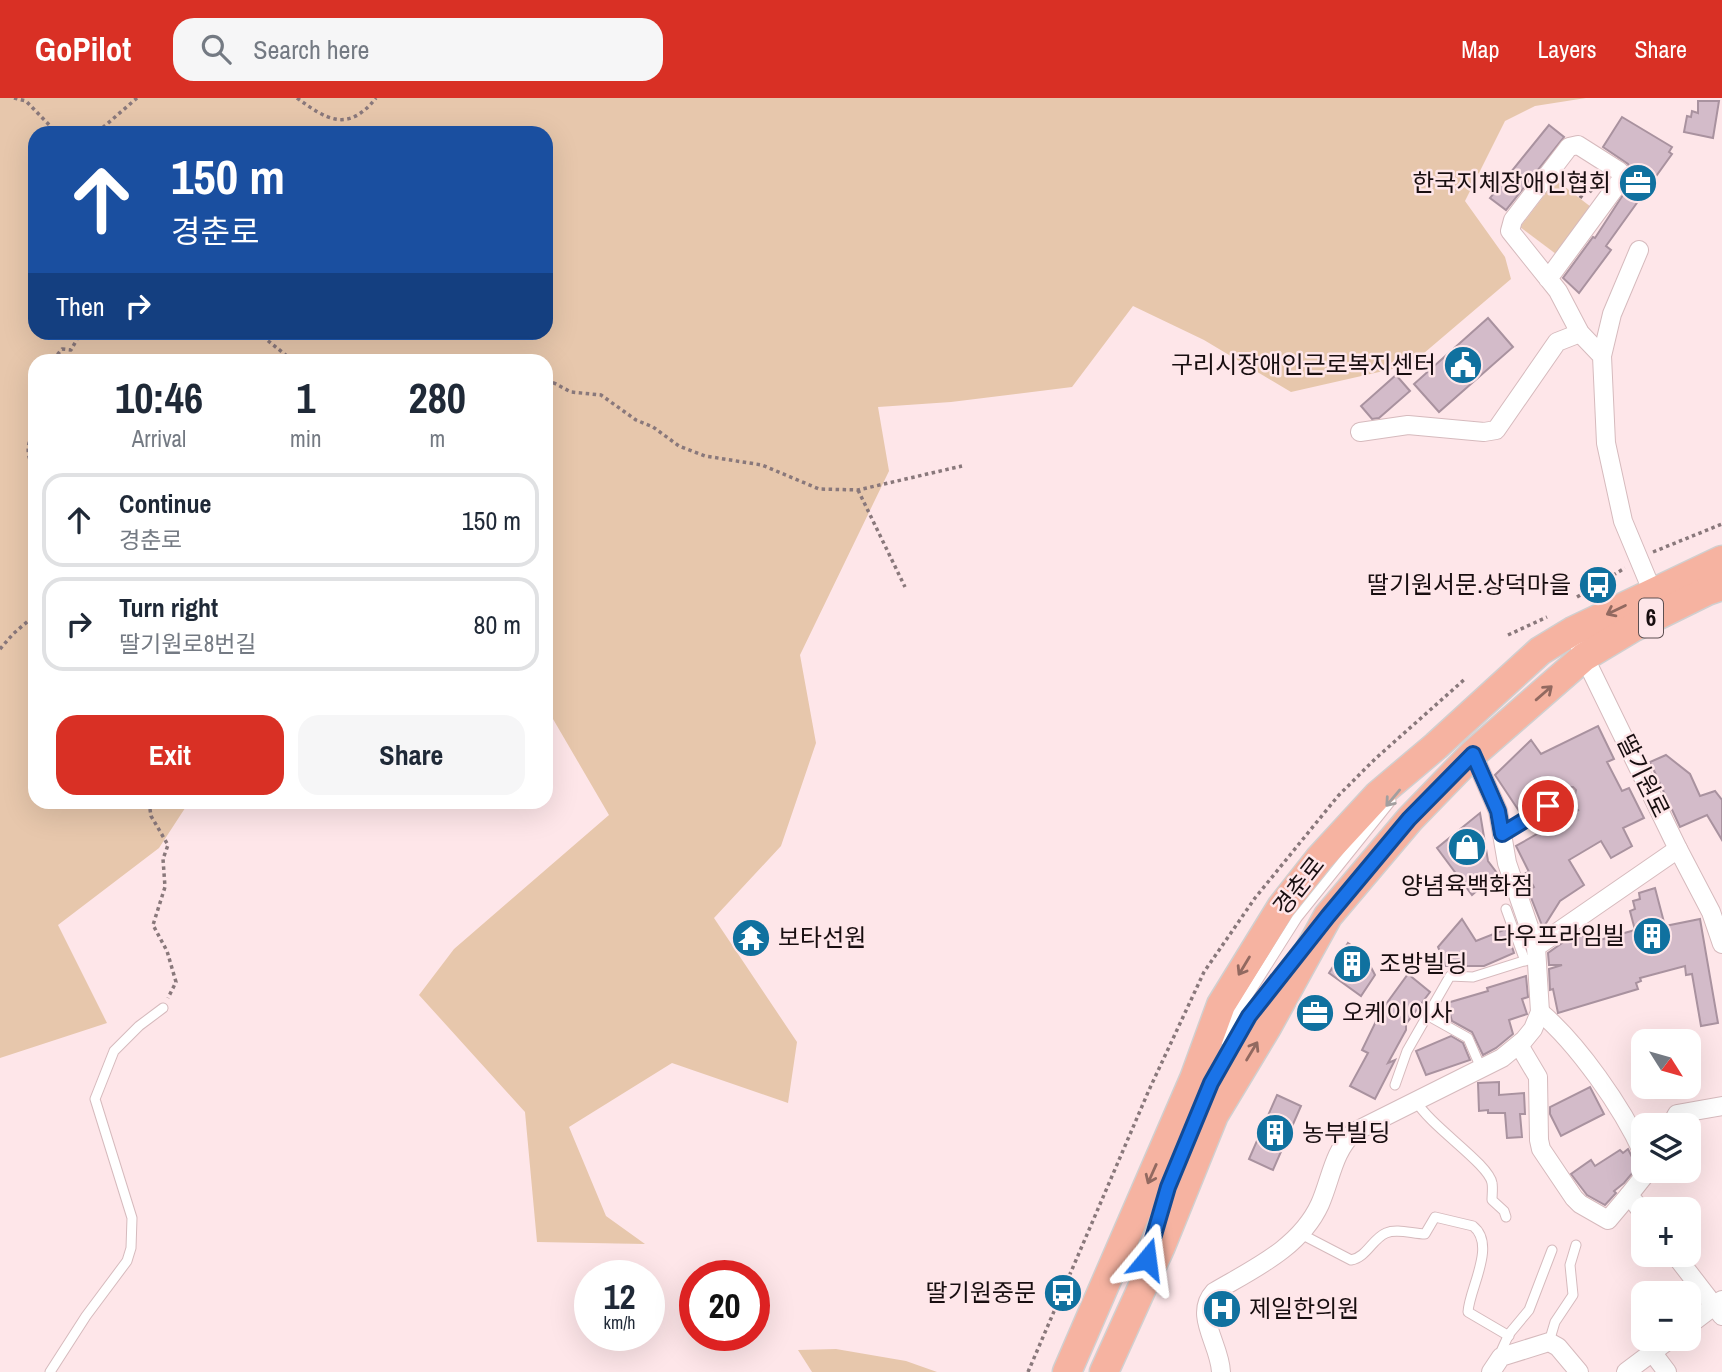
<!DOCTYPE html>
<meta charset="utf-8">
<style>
body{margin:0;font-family:"Archivo Narrow","Noto Sans KR",sans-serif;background:#f6f6f7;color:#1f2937;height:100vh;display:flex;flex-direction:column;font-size:26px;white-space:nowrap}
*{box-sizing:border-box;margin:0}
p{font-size:23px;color:#747a83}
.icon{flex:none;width:38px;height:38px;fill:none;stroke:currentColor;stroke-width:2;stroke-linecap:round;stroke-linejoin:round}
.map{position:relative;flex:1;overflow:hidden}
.details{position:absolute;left:28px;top:256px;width:525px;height:455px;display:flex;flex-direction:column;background:#fff;border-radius:21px;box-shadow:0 7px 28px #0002}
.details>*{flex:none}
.top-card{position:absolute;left:28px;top:28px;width:525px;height:214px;border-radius:21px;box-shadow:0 7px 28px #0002;background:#1a4fa0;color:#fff;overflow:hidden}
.needle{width:46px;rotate:127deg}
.buttons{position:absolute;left:1631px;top:931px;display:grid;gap:14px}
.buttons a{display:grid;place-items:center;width:70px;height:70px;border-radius:14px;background:#fff;box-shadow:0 7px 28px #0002;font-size:35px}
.speed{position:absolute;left:574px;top:1162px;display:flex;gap:14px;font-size:35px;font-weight:700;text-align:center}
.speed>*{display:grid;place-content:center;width:91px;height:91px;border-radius:50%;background:#fff;box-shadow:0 7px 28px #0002;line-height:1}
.speed small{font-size:18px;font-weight:400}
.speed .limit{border:10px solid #d22;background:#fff;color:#111}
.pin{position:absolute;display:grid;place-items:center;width:60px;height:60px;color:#fff;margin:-30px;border:4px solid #fff;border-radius:50%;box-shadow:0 2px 7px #0007}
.me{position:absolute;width:77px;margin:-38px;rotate:16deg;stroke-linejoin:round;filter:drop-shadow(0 0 5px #0008)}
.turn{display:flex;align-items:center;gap:24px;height:147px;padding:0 28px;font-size:32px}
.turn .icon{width:91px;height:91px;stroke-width:2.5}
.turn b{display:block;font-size:49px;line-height:60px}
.then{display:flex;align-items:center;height:66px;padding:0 28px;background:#0003;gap:14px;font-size:26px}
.eta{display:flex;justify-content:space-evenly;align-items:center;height:119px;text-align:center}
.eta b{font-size:42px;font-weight:700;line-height:49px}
.primary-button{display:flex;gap:14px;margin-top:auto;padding:14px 28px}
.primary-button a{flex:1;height:80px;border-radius:21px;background:#d93025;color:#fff;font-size:28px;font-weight:700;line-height:80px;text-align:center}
.primary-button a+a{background:#f6f6f7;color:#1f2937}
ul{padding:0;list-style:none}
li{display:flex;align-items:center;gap:21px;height:94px;margin:0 14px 10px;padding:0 14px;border:4px solid #e0e1e3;border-radius:21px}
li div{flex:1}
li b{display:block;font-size:26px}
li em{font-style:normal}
header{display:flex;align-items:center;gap:42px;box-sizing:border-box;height:98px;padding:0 35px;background:#d93025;color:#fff}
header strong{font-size:33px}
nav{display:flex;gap:38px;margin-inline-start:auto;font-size:24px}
.search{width:490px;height:63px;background:#f6f6f7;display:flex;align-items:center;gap:18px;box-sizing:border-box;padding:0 24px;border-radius:21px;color:#747a83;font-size:26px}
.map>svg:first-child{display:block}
.green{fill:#e7c7ac;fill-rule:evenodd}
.building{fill:#d3bbc9;stroke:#a9929f;stroke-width:2}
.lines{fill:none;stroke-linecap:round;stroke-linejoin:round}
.lane-casing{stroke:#d6babd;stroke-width:11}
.street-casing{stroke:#d6babd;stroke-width:20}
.primary-casing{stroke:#d1cfcf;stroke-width:31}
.path{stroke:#89787b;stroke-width:3.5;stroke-dasharray:3.5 3.5;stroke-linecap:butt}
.lane{stroke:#fff;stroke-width:9}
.street{stroke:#fff;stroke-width:18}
.primary{stroke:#f6b3a1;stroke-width:28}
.oneway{stroke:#926960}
.oneway2{stroke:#a39f9f}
.route-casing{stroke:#114b97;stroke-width:18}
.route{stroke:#1a73e8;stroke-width:12}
.labels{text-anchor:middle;stroke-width:5;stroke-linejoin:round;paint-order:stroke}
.shield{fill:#fee6e9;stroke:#5d4f51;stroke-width:2}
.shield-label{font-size:23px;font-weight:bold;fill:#180e10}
.poi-label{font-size:24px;fill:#180e10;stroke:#fee6e9;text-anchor:end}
.street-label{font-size:24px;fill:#180e10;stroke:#fee6e9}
</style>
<header>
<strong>GoPilot</strong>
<div class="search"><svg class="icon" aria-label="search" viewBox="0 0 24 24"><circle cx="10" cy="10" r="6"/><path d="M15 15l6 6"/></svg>Search here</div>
<nav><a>Map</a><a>Layers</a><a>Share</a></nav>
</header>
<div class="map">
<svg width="1722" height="1274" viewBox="0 0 1722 1274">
<rect width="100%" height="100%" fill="#fee6e9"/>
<g class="green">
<path d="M0,0H1586L1535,8L1505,23L1465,103L1505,159L1511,181L1410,267L1291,294L1204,242L1133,208L1072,289L951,304L878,309L889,373L800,557L816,645L781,748L714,820L797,944L788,1005L672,965L569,1029L606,1118L645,1146L537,1144L525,1014L419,897L454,851L609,717L546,609V262H35V704H189L159,750L58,827L107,925L0,960ZM35,35H546V234H35Z"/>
<path d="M1556,82L1591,109L1556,156L1520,129Z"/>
<path d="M836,1251L906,1263L937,1274H812L798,1252Z"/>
</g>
<g class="building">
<path d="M1698,3H1719L1713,40L1684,34L1687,18L1691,19L1692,13L1698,15Z"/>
<path d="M1622,19L1672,49L1669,54L1672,56L1606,148L1611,152L1579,195L1563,180L1593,139L1595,140L1634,80L1628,66L1603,49Z"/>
<path d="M1549,27L1564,39L1506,112L1490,100Z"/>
<path d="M1488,220L1513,249L1439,314L1414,286Z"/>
<path d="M1396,277L1410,293L1379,320L1372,321L1361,308Z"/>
<path d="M1598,628L1614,661L1607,664L1622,693L1629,690L1644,720L1623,730L1632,748L1611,760L1601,743L1569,762L1584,787L1560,803L1543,830L1528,792L1534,789L1526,775L1529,774L1516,748L1579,712L1542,720L1574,701L1576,692L1573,689H1567L1521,716L1495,677L1531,642L1541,656Z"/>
<path d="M1666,657L1690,676L1700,698L1715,693L1722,702V742L1707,717L1680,729L1650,664Z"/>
<path d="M1480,715L1488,763L1497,775L1472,797L1437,750Z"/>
<path d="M1655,790L1665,828L1700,821L1718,925L1701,928L1692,876L1686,877L1685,868L1640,880L1641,883L1636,885L1638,891L1558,915L1553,891L1550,892L1549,871L1562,867H1549L1548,855L1579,833L1589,845L1635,832L1630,813L1635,811L1633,803L1640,801L1639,795Z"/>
<path d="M1462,821L1476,843L1506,831L1514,855L1484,868H1446L1438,849Z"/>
<path d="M1348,845L1364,856L1375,877L1361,898L1329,875Z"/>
<path d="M1408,876L1430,894L1406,926V932L1388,965L1395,962L1375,1001L1350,988L1368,955L1362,952L1381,913Z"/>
<path d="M1526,878L1528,899L1522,901L1527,916L1509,922L1513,936L1496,950L1483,957L1472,934L1452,923L1447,905L1488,893L1487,890Z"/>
<path d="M1451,938L1463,945L1470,962L1426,977L1416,953Z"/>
<path d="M1499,984V997L1524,995L1525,1016H1520L1522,1039L1507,1040L1505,1015H1488V1012L1479,1013L1478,985Z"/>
<path d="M1590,989L1604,1016L1561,1038L1550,1016V1009Z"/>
<path d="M1277,997L1301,1008L1273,1072L1249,1061Z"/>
<path d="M1628,1051L1633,1061L1640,1066L1624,1085L1614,1093L1616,1095L1605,1107L1587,1097L1571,1076L1591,1062L1595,1068L1620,1052L1623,1055Z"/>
</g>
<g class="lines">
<g class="lane-casing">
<g id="lane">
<path d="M1502,736L1570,695"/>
<path d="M1506,811L1525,863"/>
<path d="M1427,917L1468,940L1481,970"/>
<path d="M1220,942L1297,820L1391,703"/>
<path d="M1395,987L1407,953L1450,878L1473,879L1536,859"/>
<path d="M1416,1003C1430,1028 1489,1066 1492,1085C1493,1090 1492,1097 1492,1102L1504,1113L1506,1119"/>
<path d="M1161,1113C1181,1046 1211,980 1248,920C1257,905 1270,892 1281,878"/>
<path d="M1299,1135L1351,1162C1367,1159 1372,1141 1386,1135C1397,1130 1413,1136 1425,1136L1435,1119L1473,1128C1497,1147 1469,1191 1468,1214L1509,1238"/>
<path d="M1549,1244L1555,1224L1573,1197L1570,1167L1576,1147"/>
<path d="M1498,1260L1509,1236L1529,1212L1552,1152"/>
<path d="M50,1274L86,1218L127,1163L131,1150L132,1120L95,1001L114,953L139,928L163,910"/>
</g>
</g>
<g class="street-casing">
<g id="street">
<path d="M1548,181L1623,79L1619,73L1578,47L1569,49L1513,122L1510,133L1558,193L1580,235L1602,258L1606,345L1623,423L1653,495"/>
<path d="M1602,258L1612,216L1639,152"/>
<path d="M1360,334L1408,327L1484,334L1496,332L1557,244L1580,235"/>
<path d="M1580,550L1678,751L1711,814L1722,846"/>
<path d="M1473,656L1498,713L1507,765L1536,849"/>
<path d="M1540,914C1578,946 1622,1009 1643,1055"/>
<path d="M1519,947L1538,979L1539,1042L1541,1051L1574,1100L1580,1106L1608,1122L1629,1097"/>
<path d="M1671,1027L1677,1016L1722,1008"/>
<path d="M1643,1115L1629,1097L1648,1073"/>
<path d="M1675,1157L1722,1218"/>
<path d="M1689,1227L1722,1202"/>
<path d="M1652,1254L1667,1274"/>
<path d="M1221,1274C1220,1246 1193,1217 1214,1194C1253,1171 1300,1150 1320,1106C1331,1081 1333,1054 1354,1034L1502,960L1524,942L1533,931L1540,914L1536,849L1678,751"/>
<path d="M1491,1274L1501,1259L1549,1244L1558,1249L1579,1274"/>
<path d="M1626,1274L1670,1241"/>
</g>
</g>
<g class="primary-casing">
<g id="primary">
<path d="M1067,1274L1194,981L1221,907L1282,808L1319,761L1378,697L1436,648L1540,553L1573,533L1722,462"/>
<path d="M1104,1274L1161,1148L1214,1017L1267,929L1328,818L1410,721L1473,656L1584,559L1634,529L1707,493L1722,488"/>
</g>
</g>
<g class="path">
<path d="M14,0L26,3L57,35"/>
<path d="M297,0C327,22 348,35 376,0"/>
<path d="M90,35L100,32L137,0"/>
<path d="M1568,75L1592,94"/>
<path d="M1580,100L1587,90"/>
<path d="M257,234L292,262"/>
<path d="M53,262L62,251L71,252L81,234"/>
<path d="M546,285H554L571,294L601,297L636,322L653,329L679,348L705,358L762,367L819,391L858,392L962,368"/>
<path d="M35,294V296"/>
<path d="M35,331C28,343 24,357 35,370"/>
<path d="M858,392L905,489"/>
<path d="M1653,454L1722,426"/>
<path d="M1577,499L1625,470"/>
<path d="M1508,537L1547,519"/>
<path d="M0,551L13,536L35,517"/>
<path d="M149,704L151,718L168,747L163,761L165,789L153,827L167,853L176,884L168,900"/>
<path d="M1028,1274L1149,992L1204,874L1255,800L1338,698L1375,661L1466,580"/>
</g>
<use href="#lane" class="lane"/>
<use href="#street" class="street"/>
<use href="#primary" class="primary"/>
</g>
<defs><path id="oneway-shaft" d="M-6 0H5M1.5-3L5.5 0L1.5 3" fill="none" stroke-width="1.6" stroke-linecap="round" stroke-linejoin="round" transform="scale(1.75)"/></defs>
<g class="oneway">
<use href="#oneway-shaft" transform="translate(1616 512) rotate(154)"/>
<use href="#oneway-shaft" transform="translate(1544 595) rotate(-41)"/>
<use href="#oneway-shaft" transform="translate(1244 868) rotate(121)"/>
<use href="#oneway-shaft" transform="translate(1252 953) rotate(-59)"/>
<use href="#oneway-shaft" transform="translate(1152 1076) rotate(114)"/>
</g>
<use class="oneway2" href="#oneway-shaft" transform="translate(1393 700) rotate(130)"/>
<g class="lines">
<g class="route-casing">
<path id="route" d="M1147,1161L1168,1089L1211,985L1249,918L1328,818L1409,721L1473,656L1498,713L1502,736L1548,708"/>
</g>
<use href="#route" class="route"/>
</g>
<defs>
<g id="office-disc" transform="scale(2.0125)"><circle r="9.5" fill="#10719f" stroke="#fee6e9"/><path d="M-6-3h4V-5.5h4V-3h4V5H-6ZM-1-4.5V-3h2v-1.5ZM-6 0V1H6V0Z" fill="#fff"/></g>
<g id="civic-disc" transform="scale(2.0125)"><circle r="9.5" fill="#10719f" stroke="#fee6e9"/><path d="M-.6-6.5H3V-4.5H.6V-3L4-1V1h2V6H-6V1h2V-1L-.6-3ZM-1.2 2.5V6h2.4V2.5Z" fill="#fff"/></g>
<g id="bus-disc" transform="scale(2.0125)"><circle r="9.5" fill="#10719f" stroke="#fee6e9"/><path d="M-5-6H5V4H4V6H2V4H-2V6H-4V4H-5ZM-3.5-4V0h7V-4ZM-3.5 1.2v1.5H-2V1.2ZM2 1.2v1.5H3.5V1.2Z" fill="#fff"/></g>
<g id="shop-disc" transform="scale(2.0125)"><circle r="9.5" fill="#10719f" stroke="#fee6e9"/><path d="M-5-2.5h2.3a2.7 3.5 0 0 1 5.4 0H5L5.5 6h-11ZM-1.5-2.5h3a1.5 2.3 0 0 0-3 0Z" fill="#fff"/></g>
<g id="building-disc" transform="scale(2.0125)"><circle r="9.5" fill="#10719f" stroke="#fee6e9"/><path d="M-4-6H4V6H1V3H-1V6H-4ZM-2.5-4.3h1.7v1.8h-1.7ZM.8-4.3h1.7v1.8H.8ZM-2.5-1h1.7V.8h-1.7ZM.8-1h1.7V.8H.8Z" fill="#fff"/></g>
<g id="temple-disc" transform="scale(2.0125)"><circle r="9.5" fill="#10719f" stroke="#fee6e9"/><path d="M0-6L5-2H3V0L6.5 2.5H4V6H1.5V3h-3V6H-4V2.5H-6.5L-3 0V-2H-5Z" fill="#fff"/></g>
<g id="hospital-disc" transform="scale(2.0125)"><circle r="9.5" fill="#10719f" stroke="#fee6e9"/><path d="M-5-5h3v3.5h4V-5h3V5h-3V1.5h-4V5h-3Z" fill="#fff"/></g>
</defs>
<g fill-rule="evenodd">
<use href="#office-disc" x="1638" y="85"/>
<use href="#civic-disc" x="1463" y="267"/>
<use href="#bus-disc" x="1598" y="487"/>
<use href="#shop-disc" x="1467" y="749"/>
<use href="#building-disc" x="1652" y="838"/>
<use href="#temple-disc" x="751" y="840"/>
<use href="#building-disc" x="1352" y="866"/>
<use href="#office-disc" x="1315" y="915"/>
<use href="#building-disc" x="1275" y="1035"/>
<use href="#bus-disc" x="1063" y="1195"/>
<use href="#hospital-disc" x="1222" y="1211"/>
</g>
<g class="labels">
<rect class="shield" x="1639" y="500.5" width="24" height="39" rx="5"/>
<g class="shield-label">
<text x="1651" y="528">6</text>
</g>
<g class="poi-label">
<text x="1611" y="93">한국지체장애인협회</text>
<text x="1436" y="275">구리시장애인근로복지센터</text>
<text x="1571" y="495">딸기원서문.상덕마을</text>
<text x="1467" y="796" text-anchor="middle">양념육백화점</text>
<text x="1625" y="846">다우프라임빌</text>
<text x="778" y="848" text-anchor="start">보타선원</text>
<text x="1379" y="874" text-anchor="start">조방빌딩</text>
<text x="1342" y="923" text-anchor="start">오케이이사</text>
<text x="1302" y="1043" text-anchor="start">농부빌딩</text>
<text x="1036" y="1203">딸기원중문</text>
<text x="1249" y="1219" text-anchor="start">제일한의원</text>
</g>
<g class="street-label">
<text transform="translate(1643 678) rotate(64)" y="8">딸기원로</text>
<text transform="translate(1299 788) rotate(-52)" y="8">경춘로</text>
</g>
</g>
</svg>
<div class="buttons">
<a><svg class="needle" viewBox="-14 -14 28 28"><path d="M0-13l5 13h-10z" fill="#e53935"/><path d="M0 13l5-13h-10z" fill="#747a83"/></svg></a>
<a><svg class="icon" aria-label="layers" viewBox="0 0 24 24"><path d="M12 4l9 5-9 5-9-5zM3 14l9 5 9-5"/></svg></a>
<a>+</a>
<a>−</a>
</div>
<div class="speed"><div>12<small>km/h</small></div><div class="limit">20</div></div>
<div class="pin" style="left:1548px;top:708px;background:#d93025"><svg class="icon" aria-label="arrive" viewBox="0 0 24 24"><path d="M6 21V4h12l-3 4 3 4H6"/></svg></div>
<svg class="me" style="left:1147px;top:1161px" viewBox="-20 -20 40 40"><path d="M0-17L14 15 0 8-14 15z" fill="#1a73e8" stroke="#fff" stroke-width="4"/></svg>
<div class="top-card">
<div class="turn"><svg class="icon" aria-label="ahead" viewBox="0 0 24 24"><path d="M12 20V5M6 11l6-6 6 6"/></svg><div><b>150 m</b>경춘로</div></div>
<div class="then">Then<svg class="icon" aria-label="right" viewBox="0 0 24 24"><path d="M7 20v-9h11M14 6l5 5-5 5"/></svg></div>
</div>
<section class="details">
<div class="eta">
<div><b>10:46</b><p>Arrival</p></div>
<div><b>1</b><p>min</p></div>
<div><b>280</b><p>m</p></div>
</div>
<ul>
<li><svg class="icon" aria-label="ahead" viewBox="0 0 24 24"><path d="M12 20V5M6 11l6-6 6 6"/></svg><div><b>Continue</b><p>경춘로</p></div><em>150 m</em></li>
<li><svg class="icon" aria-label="right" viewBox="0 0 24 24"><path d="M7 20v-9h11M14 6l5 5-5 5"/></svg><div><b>Turn right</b><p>딸기원로8번길</p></div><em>80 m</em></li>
</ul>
<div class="primary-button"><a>Exit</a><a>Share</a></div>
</section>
</div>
